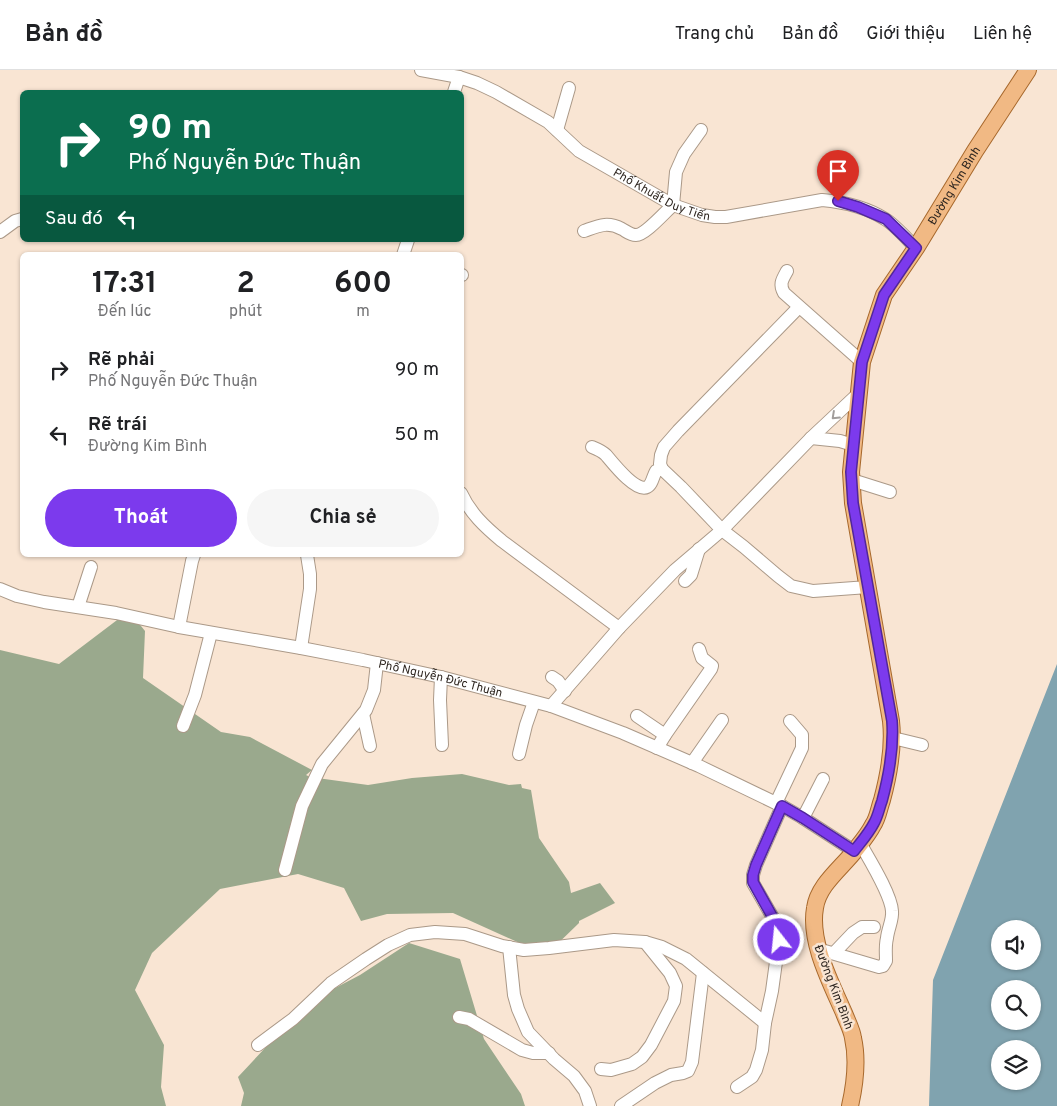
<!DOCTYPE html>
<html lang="vi">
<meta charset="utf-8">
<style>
body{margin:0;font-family:Overpass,sans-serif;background:#f6f6f6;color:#202124;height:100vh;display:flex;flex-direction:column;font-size:19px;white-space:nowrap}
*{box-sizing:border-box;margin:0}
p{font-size:16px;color:#757577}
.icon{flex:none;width:28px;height:28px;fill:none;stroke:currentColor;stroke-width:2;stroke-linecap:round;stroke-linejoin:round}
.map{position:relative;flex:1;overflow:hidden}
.panel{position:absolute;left:20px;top:182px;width:444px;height:305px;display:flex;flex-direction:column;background:#fff;border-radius:8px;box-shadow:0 1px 4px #0004}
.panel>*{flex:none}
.guide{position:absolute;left:20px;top:20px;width:444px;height:152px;border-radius:8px;box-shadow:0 1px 4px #0004;background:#0b6e4f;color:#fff;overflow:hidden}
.fabs{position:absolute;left:991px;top:850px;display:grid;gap:10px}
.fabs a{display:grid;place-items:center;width:50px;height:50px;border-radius:50%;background:#fff;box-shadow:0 1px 4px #0004;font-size:25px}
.pin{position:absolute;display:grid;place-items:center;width:42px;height:42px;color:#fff;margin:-51px -21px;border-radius:50% 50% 50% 0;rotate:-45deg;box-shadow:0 0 5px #0007}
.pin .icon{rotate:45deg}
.me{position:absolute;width:55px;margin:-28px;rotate:344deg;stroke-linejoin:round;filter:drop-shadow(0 0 4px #0008)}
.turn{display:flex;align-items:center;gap:18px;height:105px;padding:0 25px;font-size:22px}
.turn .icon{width:65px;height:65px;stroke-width:2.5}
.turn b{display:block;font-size:35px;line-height:42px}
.then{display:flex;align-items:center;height:48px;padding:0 25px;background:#0003;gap:10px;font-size:19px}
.eta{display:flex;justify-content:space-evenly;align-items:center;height:85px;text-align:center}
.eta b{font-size:30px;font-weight:700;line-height:35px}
.action{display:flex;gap:10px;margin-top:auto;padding:10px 25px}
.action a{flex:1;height:58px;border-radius:30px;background:#7c3aed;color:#fff;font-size:20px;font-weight:700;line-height:58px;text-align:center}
.action a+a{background:#f6f6f6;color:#202124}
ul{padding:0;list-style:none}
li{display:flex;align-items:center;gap:15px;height:65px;padding:0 25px}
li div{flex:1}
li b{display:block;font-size:19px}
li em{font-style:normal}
header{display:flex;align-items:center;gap:30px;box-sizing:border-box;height:70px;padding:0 25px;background:#fff;border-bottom:1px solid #e0e0e0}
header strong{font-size:24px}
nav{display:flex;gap:28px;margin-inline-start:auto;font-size:18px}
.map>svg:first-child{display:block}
.forest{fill:#9aa98d}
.water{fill:#80a3af;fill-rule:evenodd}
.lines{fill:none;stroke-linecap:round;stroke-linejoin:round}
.minor-casing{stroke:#ab9988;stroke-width:14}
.major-casing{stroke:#a7682c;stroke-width:18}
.minor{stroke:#fff;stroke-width:12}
.major{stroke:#f1b984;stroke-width:16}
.oneway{stroke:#a19d9b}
.route-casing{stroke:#51269a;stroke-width:12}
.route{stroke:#7c3aed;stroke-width:9}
.labels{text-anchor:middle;stroke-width:5;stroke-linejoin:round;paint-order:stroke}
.street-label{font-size:12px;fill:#2e2620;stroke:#f9e5d3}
</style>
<header>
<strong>Bản đồ</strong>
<nav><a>Trang chủ</a><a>Bản đồ</a><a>Giới thiệu</a><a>Liên hệ</a></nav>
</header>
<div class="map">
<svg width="1057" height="1036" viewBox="0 0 1057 1036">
<rect width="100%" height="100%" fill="#f9e5d3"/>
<g class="forest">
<path d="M129,541L145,561L143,608L221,662L250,667L312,700L306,705L310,707L368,715L412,708L462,704L509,715L521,714L522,718L531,720L539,768L569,812L571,823L600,813L615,833L579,851V853L546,885L453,843L387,844L361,851L344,818L298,804L220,819L152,883L135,920L164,975L161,1017L166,1036H0V580L59,594Z"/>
<path d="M409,873L460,889L484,969L521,1024L525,1036H241L244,1023L238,1007L266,977L297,938L360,905Z"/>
</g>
<path class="water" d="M1057,594V1036H929L933,910ZM1000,859H1032V891H1000ZM1000,919H1032V951H1000ZM1000,979H1032V1011H1000Z"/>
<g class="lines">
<g class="minor-casing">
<g id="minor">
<path id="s1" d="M421,0L459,7L477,13L496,22L548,52L579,81L673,135L702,145L715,147H726L822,130C844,132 866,137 885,149C895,155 907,169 916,178"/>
<path d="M454,22L459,7"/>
<path d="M557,60L569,18"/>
<path d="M584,161C598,156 607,151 622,159C626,161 630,165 636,165C645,165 665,142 673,135L676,102L684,84L701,60"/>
<path d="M0,162L15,151L22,149"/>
<path d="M403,185L408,170"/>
<path d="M787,201C782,210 779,214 784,223L862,292"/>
<path d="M461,205H462"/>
<path d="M799,237L678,361L664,377L661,385L660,394L662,399L681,417L722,460L744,477L778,506L791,516L813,521L868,517"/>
<path d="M811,368L840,371L853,375"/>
<path d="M592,377C597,379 602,381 606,385C612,392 636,423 647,417C652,415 653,406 656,401L662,399"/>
<path d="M852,410L890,422"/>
<path d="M461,423C470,443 485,457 502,471L619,558"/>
<path d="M685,511L691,505L699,479"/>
<path id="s2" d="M0,519L17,526L44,532L116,543L179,557L301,578L363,590L441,607L551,636L623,663L699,696L782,736L803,748L854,781"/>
<path d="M78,537L91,497"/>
<path d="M179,557L192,491L194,485"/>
<path d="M301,578L310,519V504L307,485"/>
<path d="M441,607L440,630L442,675"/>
<path d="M552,607L558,611L565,621"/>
<path d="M551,636L619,558L675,500L722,460L811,368L858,324"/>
<path d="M363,644L370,676"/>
<path d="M637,646L665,665"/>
<path d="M183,656L195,625L211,563"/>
<path d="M893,668L922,675"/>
<path d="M657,678L665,665L711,599L712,596L702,588L699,579"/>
<path d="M519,684L526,655L534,632"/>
<path d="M692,693L722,650"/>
<path d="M776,733L802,678V665L790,651"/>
<path d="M803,748L823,709"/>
<path d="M285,800L302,736L322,694L366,640L374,620L377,593"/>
<path d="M509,877L514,925L518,939L528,962L554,989L574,1006L585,1021L590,1036"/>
<path d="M818,879L879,897L883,896L886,891C886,883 885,876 887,868C888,858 893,850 892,841C891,824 869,789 860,773"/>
<path d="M834,883L853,863L862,857H874"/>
<path d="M459,947L469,949L522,980L533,983H549"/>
<path d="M258,975L293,949L331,913L366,889L388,875L410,865L435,862L465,864L502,876L524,880L549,878L614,870L645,872L662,877L686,889L765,953"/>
<path d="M601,999L611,1000L632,994L642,987L651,975L674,931L676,916L670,903L645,872"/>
<path d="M737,1017L752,1007L756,1000L762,980L765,953L772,921L779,870L775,854L772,846L753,813V805L756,795L782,736"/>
<path d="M621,1036L655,1013L671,1005L683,1003L688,1001L692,992L703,903"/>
</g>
</g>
<g class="major-casing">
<g id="major">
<path id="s3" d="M850,1036C855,1014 858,990 853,968C852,960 847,951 844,943C831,913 809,872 815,838C818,816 839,800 853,783C860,774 868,765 873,755C878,748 879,738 882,730C889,704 894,678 891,651L853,433L851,402L862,292L884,225L916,178L975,81L1028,0"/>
</g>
</g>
<use href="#minor" class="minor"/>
<use href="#major" class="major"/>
</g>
<defs><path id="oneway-chevron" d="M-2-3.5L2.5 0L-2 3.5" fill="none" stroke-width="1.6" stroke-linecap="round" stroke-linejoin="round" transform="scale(1.25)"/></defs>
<use class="oneway" href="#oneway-chevron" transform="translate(835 346) rotate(137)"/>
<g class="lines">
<g class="route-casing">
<path id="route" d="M779,870L772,846L753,812V805L756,795L782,736L803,748L854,781C861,772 869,763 874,753C878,746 879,739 882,731C889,705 894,679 892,651L853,433L851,402L862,292L884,225L916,178L886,149L858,137L838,131"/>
</g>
<use href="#route" class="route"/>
</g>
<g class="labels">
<g class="street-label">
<text dy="4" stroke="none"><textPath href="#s3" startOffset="978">Đường Kim Bình</textPath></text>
<text dy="4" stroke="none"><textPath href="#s1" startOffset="275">Phố Khuất Duy Tiến</textPath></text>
<text dy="4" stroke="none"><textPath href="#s2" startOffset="450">Phố Nguyễn Đức Thuận</textPath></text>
<text transform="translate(834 917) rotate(69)" y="4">Đường Kim Bình</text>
</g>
</g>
</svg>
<div class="fabs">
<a><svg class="icon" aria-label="sound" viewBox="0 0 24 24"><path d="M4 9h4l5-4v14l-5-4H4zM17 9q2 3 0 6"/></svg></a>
<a><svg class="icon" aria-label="search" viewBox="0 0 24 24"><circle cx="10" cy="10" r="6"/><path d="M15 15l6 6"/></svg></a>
<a><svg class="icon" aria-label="layers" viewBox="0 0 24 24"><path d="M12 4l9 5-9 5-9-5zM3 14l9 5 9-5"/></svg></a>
</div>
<div class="pin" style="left:838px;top:131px;background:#d93025"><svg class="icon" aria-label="arrive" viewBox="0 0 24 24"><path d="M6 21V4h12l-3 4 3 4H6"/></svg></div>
<svg class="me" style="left:779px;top:870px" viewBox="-20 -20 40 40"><circle r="17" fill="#7c3aed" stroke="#fff" stroke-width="3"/><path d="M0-11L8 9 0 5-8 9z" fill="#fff"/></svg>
<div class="guide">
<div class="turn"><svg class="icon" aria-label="right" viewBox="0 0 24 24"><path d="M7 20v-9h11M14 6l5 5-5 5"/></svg><div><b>90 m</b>Phố Nguyễn Đức Thuận</div></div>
<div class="then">Sau đó<svg class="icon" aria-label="left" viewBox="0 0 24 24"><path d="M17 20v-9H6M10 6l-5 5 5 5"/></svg></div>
</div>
<section class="panel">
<div class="eta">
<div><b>17:31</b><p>Đến lúc</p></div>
<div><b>2</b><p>phút</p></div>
<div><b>600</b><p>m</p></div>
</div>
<ul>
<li><svg class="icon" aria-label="right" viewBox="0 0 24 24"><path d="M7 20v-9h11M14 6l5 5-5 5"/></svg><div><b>Rẽ phải</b><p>Phố Nguyễn Đức Thuận</p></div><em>90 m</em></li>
<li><svg class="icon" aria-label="left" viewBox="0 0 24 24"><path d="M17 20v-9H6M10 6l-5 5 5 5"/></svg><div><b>Rẽ trái</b><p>Đường Kim Bình</p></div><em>50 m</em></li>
</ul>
<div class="action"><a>Thoát</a><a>Chia sẻ</a></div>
</section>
</div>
